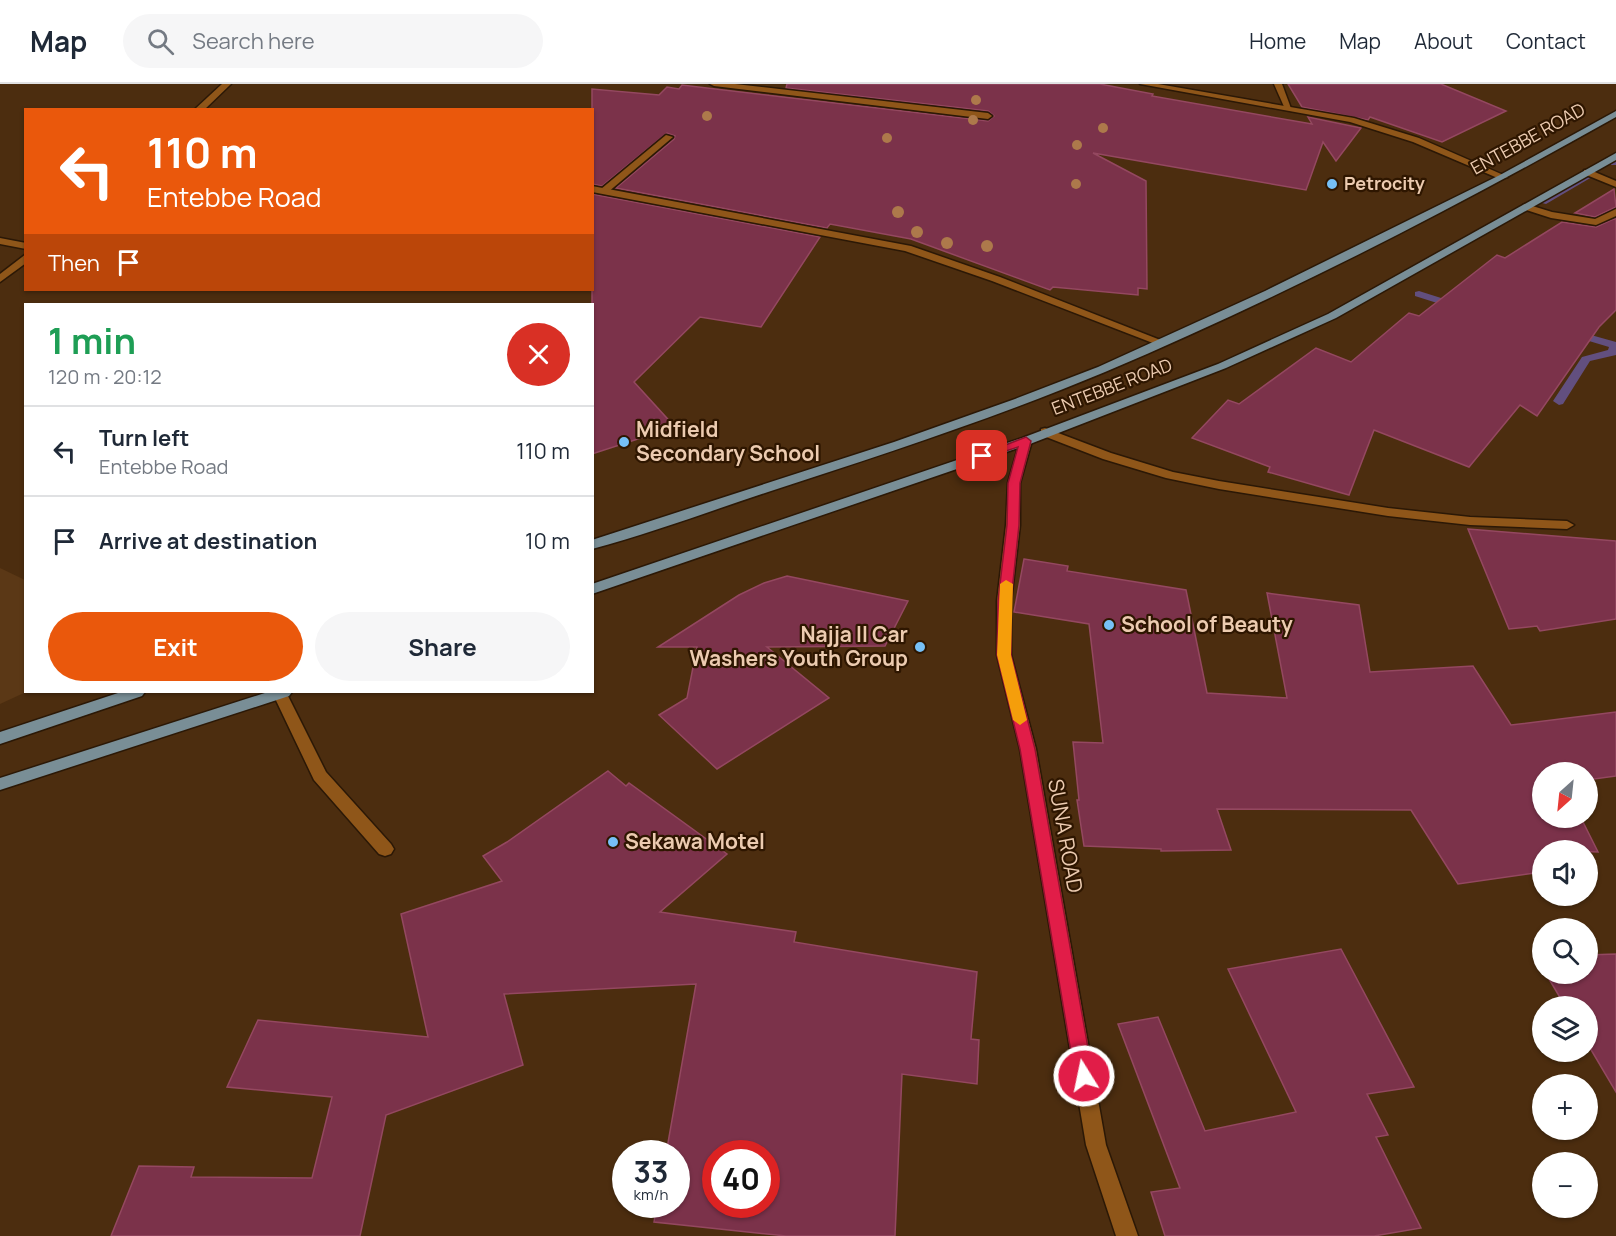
<!DOCTYPE html>
<meta charset="utf-8">
<style>
body{margin:0;font-family:Manrope,sans-serif;background:#f6f6f7;color:#1f2937;height:100vh;display:flex;flex-direction:column;font-size:22px;white-space:nowrap}
*{box-sizing:border-box;margin:0}
p{font-size:20px;color:#747a83}
.icon{flex:none;width:33px;height:33px;fill:none;stroke:currentColor;stroke-width:2;stroke-linecap:round;stroke-linejoin:round}
.map{position:relative;flex:1;overflow:hidden}
.drawer{position:absolute;left:24px;top:219px;width:570px;height:390px;display:flex;flex-direction:column;background:#fff;border-radius:0px;box-shadow:0 2px 4px #0004}
.drawer>*{flex:none}
.hud{position:absolute;left:24px;top:24px;width:570px;height:183px;border-radius:0px;box-shadow:0 2px 4px #0004;background:#ea580c;color:#fff;overflow:hidden}
.needle{width:39px;rotate:207deg}
.controls{position:absolute;left:1532px;top:678px;display:grid;gap:12px}
.controls a{display:grid;place-items:center;width:66px;height:66px;border-radius:50%;background:#fff;box-shadow:0 2px 4px #0004;font-size:30px}
.speed{position:absolute;left:612px;top:1056px;display:flex;gap:12px;font-size:30px;font-weight:700;text-align:center}
.speed>*{display:grid;place-content:center;width:78px;height:78px;border-radius:50%;background:#fff;box-shadow:0 2px 4px #0004;line-height:1}
.speed small{font-size:15px;font-weight:400}
.speed .limit{border:9px solid #d22;background:#fff;color:#111}
.pin{position:absolute;display:grid;place-items:center;width:51px;height:51px;color:#fff;margin:-26px;border-radius:12px;box-shadow:0 3px 9px #0006}
.me{position:absolute;width:66px;margin:-33px;rotate:350deg;stroke-linejoin:round;filter:drop-shadow(0 0 4px #0008)}
.turn{display:flex;align-items:center;gap:21px;height:126px;padding:0 24px;font-size:27px}
.turn .icon{width:78px;height:78px;stroke-width:2.5}
.turn b{display:block;font-size:42px;line-height:51px}
.then{display:flex;align-items:center;height:57px;padding:0 24px;background:#0003;gap:12px;font-size:22px}
.round{display:grid;place-items:center;flex:none;width:63px;height:63px;border-radius:32px;background:#f6f6f7}
.head{display:flex;align-items:center;justify-content:space-between;height:102px;padding:0 24px}
h1{font-size:36px;font-weight:700;line-height:45px;color:#1e9e55}
.cta{display:flex;gap:12px;margin-top:auto;padding:12px 24px}
.cta a{flex:1;height:69px;border-radius:36px;background:#ea580c;color:#fff;font-size:24px;font-weight:700;line-height:69px;text-align:center}
.cta a+a{background:#f6f6f7;color:#1f2937}
ul{padding:0;list-style:none}
li{display:flex;align-items:center;gap:18px;height:90px;padding:0 24px;border-top:2px solid #e0e1e3}
li div{flex:1}
li b{display:block;font-size:22px}
li em{font-style:normal}
header{display:flex;align-items:center;gap:36px;box-sizing:border-box;height:84px;padding:0 30px;background:#fff;border-bottom:2px solid #e0e1e3}
header strong{font-size:28px}
nav{display:flex;gap:33px;margin-inline-start:auto;font-size:21px}
.search{width:420px;height:54px;background:#f6f6f7;display:flex;align-items:center;gap:15px;box-sizing:border-box;padding:0 21px;border-radius:33px;color:#747a83;font-size:22px}
.map>svg:first-child{display:block}
.built{fill:#5b3816}
.lines{fill:none;stroke-linecap:round;stroke-linejoin:round}
.stream{fill:#624f7f;fill-rule:evenodd}
.building{fill:#7b324a;stroke:#944860;stroke-width:1.5;fill-rule:evenodd}
.service-casing{stroke:#2b1806;stroke-width:3}
.minor-casing{stroke:#2b1806;stroke-width:3}
.tertiary-casing{stroke:#2b1806;stroke-width:3}
.secondary-casing{stroke:#2b1806;stroke-width:3}
.primary-casing{stroke:#2b1806;stroke-width:3}
.service{fill:#8f5619;fill-rule:evenodd}
.minor{fill:#8f5619;fill-rule:evenodd}
.tertiary{fill:#8f5619;fill-rule:evenodd}
.secondary{fill:#8f5619;fill-rule:evenodd}
.primary{fill:#798e96;fill-rule:evenodd}
.tree{fill:#ad794b}
.route{fill:#e11d48;stroke:#92132f;stroke-width:1.5}
.slow{fill:#f59e0b}
.poi-dot{fill:#76c0f7;stroke:#2e1600;stroke-width:2}
.labels{text-anchor:middle;stroke-width:4.5;stroke-linejoin:round;paint-order:stroke}
.far-street-label{font-size:18px;fill:#eccbb0;stroke:#2e1600}
.far-poi-label{font-size:18px;font-weight:bold;fill:#eccbb0;stroke:#2e1600;text-anchor:start}
.poi-label{font-size:21px;font-weight:bold;fill:#eccbb0;stroke:#2e1600;text-anchor:start}
.street-label{font-size:21px;fill:#eccbb0;stroke:#2e1600}
</style>
<header>
<strong>Map</strong>
<div class="search"><svg class="icon" aria-label="search" viewBox="0 0 24 24"><circle cx="10" cy="10" r="6"/><path d="M15 15l6 6"/></svg>Search here</div>
<nav><a>Home</a><a>Map</a><a>About</a><a>Contact</a></nav>
</header>
<div class="map">
<svg width="1616" height="1152" viewBox="0 0 1616 1152">
<rect width="100%" height="100%" fill="#4c2d0f"/>
<path class="built" d="M0,484L25,496L26,608L0,620Z"/>
<g class="lines">
<g class="stream">
<path d="M1616,75V81H1611V77Z"/>
<path d="M1584,91L1592,93L1546,120L1538,118Z"/>
<path d="M1419,207L1460,220L1461,222L1456,225L1415,212V208Z"/>
<path d="M1573,246L1616,258V271L1590,277L1563,320L1559,321L1553,317L1582,273L1608,266L1609,263L1569,251L1567,249Z"/>
</g>
</g>
<g class="building">
<path d="M787,0H1100L1153,10L1152,12L1312,40L1308,33L1361,44L1336,77L1323,58L1306,106L1093,69L1146,97L1147,205L1138,204V211L1053,203L1050,206L911,155L830,140L827,144L616,104L674,55L675,52L667,49L602,102L592,100V5L659,11L667,3L679,5L682,1L988,37L994,32L988,27L786,4Z"/>
<path d="M1288,0H1441L1506,27L1442,58L1370,33L1368,36L1302,23Z"/>
<path d="M1614,105L1616,123L1595,133L1575,129Z"/>
<path d="M592,110L820,153L761,243L700,233L634,298L675,343L592,370Z"/>
<path d="M1616,134V226L1599,243L1537,332L1520,321L1469,383L1374,346L1349,411L1268,388L1270,383L1192,354L1228,316L1239,320L1316,264L1351,278L1409,229L1419,232L1497,171L1505,174L1562,138L1596,143Z"/>
<path d="M1468,445L1616,457V535L1540,547L1537,542L1509,545Z"/>
<path d="M1024,475L1068,482L1067,487L1186,506L1207,609L1287,614L1267,509L1359,521L1370,588L1473,582L1511,641L1616,628V692L1587,696V688H1542V734H1581L1598,768L1542,766V788L1458,800L1411,726L1217,725L1231,766L1161,767V765L1084,762L1077,716H1079L1073,658L1103,659L1089,540L1014,528Z"/>
<path d="M787,492L908,517L885,562L767,563L829,614L717,685L659,631L687,614L697,563H658L739,511L764,499Z"/>
<path d="M608,687L626,702L629,699L727,770L660,828L796,848L794,858L977,888L971,955L979,956L977,1000L902,990L895,1152H786L654,1138L657,1120H676V1070H666L696,900L504,910L523,981L386,1031L360,1152H111L139,1082L194,1083L191,1093L312,1094L332,1013L227,1003L258,936L428,953L401,830L502,797L483,772L507,758ZM716,1070H766V1120H716Z"/>
<path d="M1341,865L1414,1003L1367,1010L1388,1051L1376,1053L1421,1144L1374,1152H1165L1151,1108L1180,1104L1118,940L1158,933L1205,1047L1296,1028L1228,885Z"/>
<path d="M1616,870V1008L1587,959V922H1565L1546,890H1587V871Z"/>
</g>
<g class="lines">
<g class="service-casing">
<g id="service">
<path d="M1274,0H1282L1292,27L1285,25Z"/>
<path d="M666,51L673,53L607,109H601V105Z"/>
<path d="M1584,86H1590L1616,97V103L1584,90Z"/>
<path d="M1526,120L1552,128L1595,135L1616,125V132L1596,141L1551,134L1523,125V121Z"/>
</g>
</g>
<g class="minor-casing">
<g id="minor">
<path d="M710,0H735L988,29L992,32L988,35L714,2Z"/>
<path d="M1140,0H1158L1354,34L1419,54L1508,93L1500,95L1413,58L1350,38Z"/>
<path d="M592,102L911,162L1000,193L1168,259L1162,262L1158,261L992,197L905,167L592,108Z"/>
<path d="M0,154L26,159V165L0,160Z"/>
<path d="M1045,344L1111,369L1173,388L1219,397L1388,424L1470,433L1567,437L1574,441L1567,445L1470,441L1388,432L1219,405L1166,394L1103,375L1041,351V345Z"/>
<path d="M272,608H286L326,688L391,760L394,765L391,770L385,772L379,770L314,696Z"/>
</g>
</g>
<g class="tertiary-casing">
<path id="tertiary" d="M1026,353L1032,357L1020,399V441L1011,517V571L1036,665L1106,1061L1138,1152H1116L1086,1061L1020,665L997,571V517L1006,441L1008,399L1020,357Z"/>
</g>
<g class="secondary-casing">
<g id="secondary">
<path d="M222,0H231L204,26H194Z"/>
<path d="M26,170V179L0,198V190Z"/>
</g>
</g>
<g class="primary-casing">
<g id="primary">
<path d="M1616,27V33C1451,126 1280,214 1105,288C995,334 881,371 768,408C710,427 652,449 592,465V456L894,358L1015,315L1098,283L1265,207L1500,91Z"/>
<path d="M1616,69V76L1336,234L1226,284L1030,360L592,510V500L1022,354L1218,280L1328,230Z"/>
<path d="M121,608H145L142,612L0,660V648Z"/>
<path d="M268,608H292L289,612L0,706V694Z"/>
</g>
</g>
<use href="#service" class="service"/>
<use href="#minor" class="minor"/>
<use href="#tertiary" class="tertiary"/>
<use href="#secondary" class="secondary"/>
<use href="#primary" class="primary"/>
</g>
<g class="tree">
<circle cx="976" cy="16" r="5"/>
<circle cx="707" cy="32" r="5"/>
<circle cx="973" cy="36" r="5"/>
<circle cx="1103" cy="44" r="5"/>
<circle cx="887" cy="54" r="5"/>
<circle cx="1077" cy="61" r="5"/>
<circle cx="1076" cy="100" r="5"/>
<circle cx="898" cy="128" r="6"/>
<circle cx="917" cy="148" r="6"/>
<circle cx="947" cy="159" r="6"/>
<circle cx="987" cy="162" r="6"/>
</g>
<path class="route" d="M1026,353L1031,357L1020,399L1019,441L1011,517V571L1035,665L1093,992L1090,998L1084,1000L1078,998L1075,992L1020,665L997,571L998,517L1007,441L1008,399L1018,363L982,375L977,372Z"/>
<path class="slow" d="M1006,496L1013,500L1011,571L1027,636L1020,641L1013,636L997,571L1000,500Z"/>
<g class="poi-dot">
<circle cx="1332" cy="100" r="6"/>
<circle cx="624" cy="358" r="6"/>
<circle cx="1109" cy="541" r="6"/>
<circle cx="920" cy="563" r="6"/>
<circle cx="613" cy="758" r="6"/>
</g>
<g class="labels">
<g class="far-street-label">
<text transform="translate(1528 55) rotate(-29)" y="6">ENTEBBE ROAD</text>
<text transform="translate(1112 303) rotate(-21)" y="6">ENTEBBE ROAD</text>
</g>
<g class="far-poi-label">
<text x="1344" y="106">Petrocity</text>
</g>
<g class="poi-label">
<text x="636" y="353">Midfield<tspan x="636" dy="24">Secondary School</tspan></text>
<text x="1121" y="548">School of Beauty</text>
<text x="908" y="558" text-anchor="end">Najja II Car<tspan x="908" dy="24">Washers Youth Group</tspan></text>
<text x="625" y="765">Sekawa Motel</text>
</g>
<g class="street-label">
<text transform="translate(1065 752) rotate(80)" y="7">SUNA ROAD</text>
</g>
</g>
</svg>
<div class="controls">
<a><svg class="needle" viewBox="-14 -14 28 28"><path d="M0-13l5 13h-10z" fill="#e53935"/><path d="M0 13l5-13h-10z" fill="#747a83"/></svg></a>
<a><svg class="icon" aria-label="sound" viewBox="0 0 24 24"><path d="M4 9h4l5-4v14l-5-4H4zM17 9q2 3 0 6"/></svg></a>
<a><svg class="icon" aria-label="search" viewBox="0 0 24 24"><circle cx="10" cy="10" r="6"/><path d="M15 15l6 6"/></svg></a>
<a><svg class="icon" aria-label="layers" viewBox="0 0 24 24"><path d="M12 4l9 5-9 5-9-5zM3 14l9 5 9-5"/></svg></a>
<a>+</a>
<a>−</a>
</div>
<div class="speed"><div>33<small>km/h</small></div><div class="limit">40</div></div>
<div class="pin" style="left:982px;top:372px;background:#d93025"><svg class="icon" aria-label="arrive" viewBox="0 0 24 24"><path d="M6 21V4h12l-3 4 3 4H6"/></svg></div>
<svg class="me" style="left:1084px;top:992px" viewBox="-20 -20 40 40"><circle r="17" fill="#e11d48" stroke="#fff" stroke-width="3"/><path d="M0-11L8 9 0 5-8 9z" fill="#fff"/></svg>
<div class="hud">
<div class="turn"><svg class="icon" aria-label="left" viewBox="0 0 24 24"><path d="M17 20v-9H6M10 6l-5 5 5 5"/></svg><div><b>110 m</b>Entebbe Road</div></div>
<div class="then">Then<svg class="icon" aria-label="arrive" viewBox="0 0 24 24"><path d="M6 21V4h12l-3 4 3 4H6"/></svg></div>
</div>
<section class="drawer">
<div class="head"><div><h1>1 min</h1><p>120 m · 20:12</p></div><a class="round" style="background:#d93025;color:#fff"><svg class="icon" aria-label="close" viewBox="0 0 24 24"><path d="M6 6l12 12M18 6L6 18"/></svg></a></div>
<ul>
<li><svg class="icon" aria-label="left" viewBox="0 0 24 24"><path d="M17 20v-9H6M10 6l-5 5 5 5"/></svg><div><b>Turn left</b><p>Entebbe Road</p></div><em>110 m</em></li>
<li><svg class="icon" aria-label="arrive" viewBox="0 0 24 24"><path d="M6 21V4h12l-3 4 3 4H6"/></svg><div><b>Arrive at destination</b></div><em>10 m</em></li>
</ul>
<div class="cta"><a>Exit</a><a>Share</a></div>
</section>
</div>
